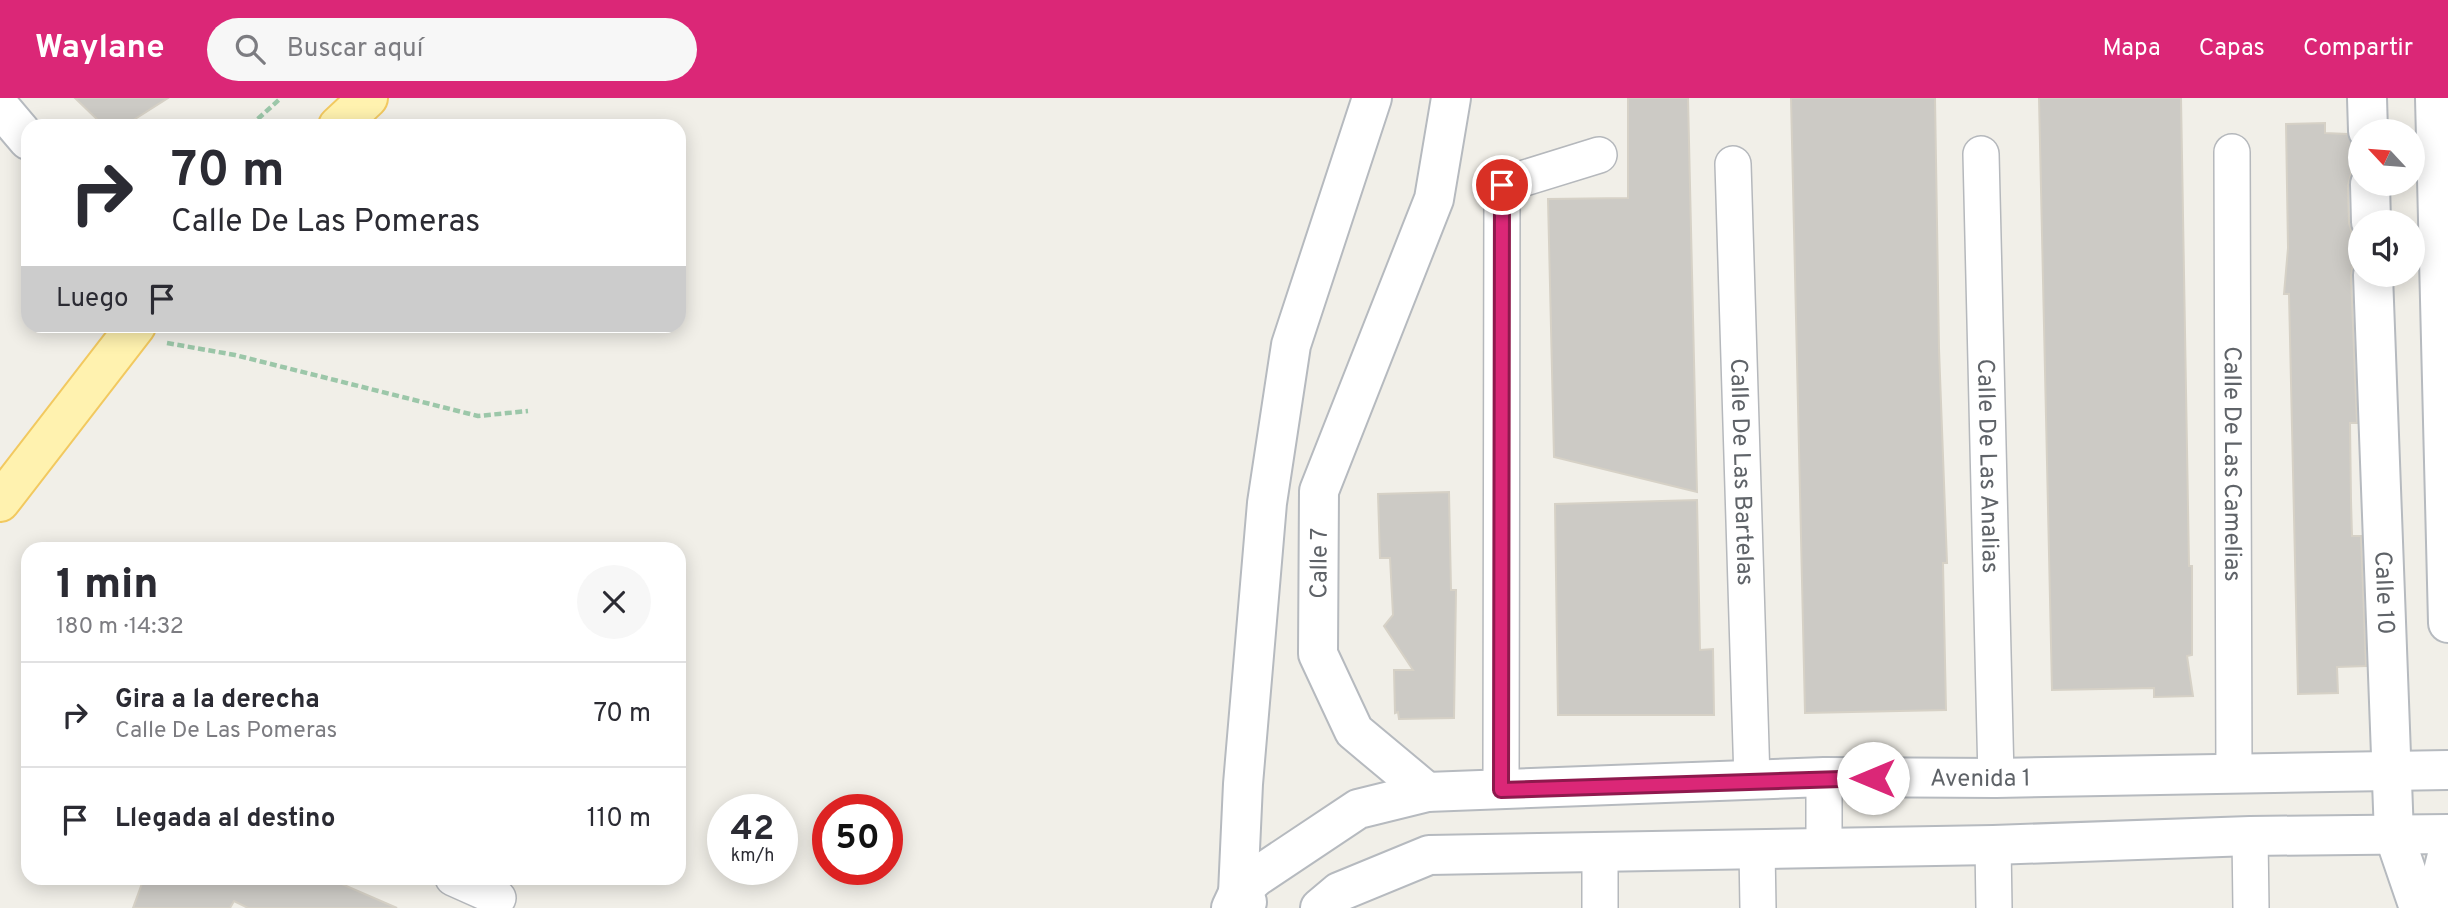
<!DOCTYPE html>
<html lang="es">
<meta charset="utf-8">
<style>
body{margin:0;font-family:Overpass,sans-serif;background:#f7f7f7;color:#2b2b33;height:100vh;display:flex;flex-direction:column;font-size:26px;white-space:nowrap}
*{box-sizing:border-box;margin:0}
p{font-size:23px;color:#7c7c81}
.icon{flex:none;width:38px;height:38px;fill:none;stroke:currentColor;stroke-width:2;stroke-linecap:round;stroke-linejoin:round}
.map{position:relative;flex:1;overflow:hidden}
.sheet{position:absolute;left:21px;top:444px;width:665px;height:343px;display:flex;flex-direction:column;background:#fff;border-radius:21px;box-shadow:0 4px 18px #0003}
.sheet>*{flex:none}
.banner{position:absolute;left:21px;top:21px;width:665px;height:214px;border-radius:21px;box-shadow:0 4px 18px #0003;background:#fff;color:#2b2b33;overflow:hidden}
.needle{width:46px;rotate:296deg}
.fabs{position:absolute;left:2348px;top:21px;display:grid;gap:14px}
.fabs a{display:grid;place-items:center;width:77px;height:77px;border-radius:50%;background:#fff;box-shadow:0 4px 18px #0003;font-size:35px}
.speed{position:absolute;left:707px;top:696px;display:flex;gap:14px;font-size:35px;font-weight:700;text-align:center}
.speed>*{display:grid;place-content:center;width:91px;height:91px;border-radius:50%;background:#fff;box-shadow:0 4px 18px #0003;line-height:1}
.speed small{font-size:18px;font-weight:400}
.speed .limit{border:10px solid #d22;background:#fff;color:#111}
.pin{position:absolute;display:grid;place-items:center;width:60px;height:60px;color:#fff;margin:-30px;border:4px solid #fff;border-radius:50%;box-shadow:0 2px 7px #0007}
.me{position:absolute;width:77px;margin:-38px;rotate:270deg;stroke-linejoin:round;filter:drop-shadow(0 0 5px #0008)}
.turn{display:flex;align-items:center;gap:24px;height:147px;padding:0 35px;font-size:32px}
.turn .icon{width:91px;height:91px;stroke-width:2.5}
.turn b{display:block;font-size:49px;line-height:60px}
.then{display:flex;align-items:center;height:66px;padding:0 35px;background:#0003;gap:14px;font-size:26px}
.round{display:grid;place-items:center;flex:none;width:74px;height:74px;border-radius:37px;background:#f7f7f7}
.summary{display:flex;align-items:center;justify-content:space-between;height:119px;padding:0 35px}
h1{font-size:42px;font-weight:800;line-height:52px}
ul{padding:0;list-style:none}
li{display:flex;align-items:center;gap:21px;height:105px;padding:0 35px;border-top:2px solid #e1e1e2}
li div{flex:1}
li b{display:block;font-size:26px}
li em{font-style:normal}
header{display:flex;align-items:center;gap:42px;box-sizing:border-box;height:98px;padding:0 35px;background:#db2777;color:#fff}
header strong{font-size:33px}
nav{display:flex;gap:38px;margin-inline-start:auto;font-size:24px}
.search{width:490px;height:63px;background:#f7f7f7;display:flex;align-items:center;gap:18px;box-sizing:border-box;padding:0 24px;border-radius:38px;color:#7c7c81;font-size:26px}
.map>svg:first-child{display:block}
.building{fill:#cccac5;stroke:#d6d1c6;stroke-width:2}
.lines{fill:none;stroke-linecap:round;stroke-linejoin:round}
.street-casing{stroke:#b5b8bc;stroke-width:38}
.secondary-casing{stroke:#b6babf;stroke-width:42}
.primary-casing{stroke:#f2c960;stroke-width:42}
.path{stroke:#9cc7a9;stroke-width:4.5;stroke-dasharray:7 3.5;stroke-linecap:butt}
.street{stroke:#fff;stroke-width:35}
.secondary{stroke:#fff;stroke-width:38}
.primary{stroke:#fff2af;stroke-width:38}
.route-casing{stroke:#8e194d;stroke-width:18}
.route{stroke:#db2777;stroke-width:12}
.labels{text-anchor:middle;stroke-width:6;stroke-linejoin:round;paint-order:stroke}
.street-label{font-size:24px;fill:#5f6368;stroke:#fff}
</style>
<header>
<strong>Waylane</strong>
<div class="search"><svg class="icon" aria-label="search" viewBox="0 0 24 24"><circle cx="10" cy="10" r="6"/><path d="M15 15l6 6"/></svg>Buscar aquí</div>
<nav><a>Mapa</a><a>Capas</a><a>Compartir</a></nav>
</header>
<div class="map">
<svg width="2448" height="810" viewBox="0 0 2448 810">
<rect width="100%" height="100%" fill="#f1efe8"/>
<g class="building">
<path d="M75,0H168L124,28H104Z"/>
<path d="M1628,0H1688L1697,394L1554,359L1548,101L1628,100Z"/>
<path d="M1791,0H1935L1939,251L1947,465H1943L1946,612L1805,615Z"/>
<path d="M2039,0H2181L2189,468H2192V557L2187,558L2193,598L2154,599V590L2052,592Z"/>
<path d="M2325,25V35L2347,36L2357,52V69L2351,76L2348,87L2349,125L2352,135L2359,142L2360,160L2353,167L2351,178L2357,325H2350L2351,403L2352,438H2361L2366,568L2337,569L2338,595L2298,596L2289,196H2284L2288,150L2286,26Z"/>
<path d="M1449,394L1451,492H1456L1454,620L1399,621L1398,614L1395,615L1394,572H1413L1384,528L1393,517L1390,460H1380L1378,396Z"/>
<path d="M1697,402L1700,552L1713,551L1714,617H1558L1555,406Z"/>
<path d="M144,780H328L397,810H248L234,803L230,810H133Z"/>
</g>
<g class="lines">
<g class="street-casing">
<g id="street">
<path id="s1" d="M2232,54L2234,676"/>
<path id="s2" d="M1981,56L1996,680"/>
<path id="s3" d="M1733,66L1752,682"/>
<path d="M1824,679V748"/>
<path d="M1501,692L1502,87L1599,57"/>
<path d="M2250,738L2251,810"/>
<path d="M1993,747L1994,810"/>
<path d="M1757,751L1758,810"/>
<path d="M453,780L498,800"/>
<path d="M1600,810V755"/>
</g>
</g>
<g class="secondary-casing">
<g id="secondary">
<path d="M2367,0L2368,33"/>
<path d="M2435,0L2448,525"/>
<path d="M0,9L28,42"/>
<path d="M2370,86L2371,124"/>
<path id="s4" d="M2373,177L2394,737L2419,810"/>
<path id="s5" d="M1427,694L1354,633L1318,556L1319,393L1434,101L1451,0"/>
<path d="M1247,804L1238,795L1243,686L1267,405L1291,247L1372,0"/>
<path id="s6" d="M1231,810L1238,795L1256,779L1358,711L1427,694L1824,679L1996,680L2448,672"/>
<path d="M1320,810L1339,794L1429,757L1993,747L2250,738L2448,736"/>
<path d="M2434,810L2448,753"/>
</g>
</g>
<g class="primary-casing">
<g id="primary">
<path d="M338,28L368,0"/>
<path d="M0,404L136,228"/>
</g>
</g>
<g class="path">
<path d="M250,28L281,0"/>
<path d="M167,245L235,257L478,318L528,313"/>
</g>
<use href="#street" class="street"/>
<use href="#secondary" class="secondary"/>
<use href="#primary" class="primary"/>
</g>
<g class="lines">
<g class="route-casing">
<path id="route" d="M1502,87L1501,692L1873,680"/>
</g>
<use href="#route" class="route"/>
</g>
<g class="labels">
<g class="street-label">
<text dy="8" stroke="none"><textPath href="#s1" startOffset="312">Calle De Las Camelias</textPath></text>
<text dy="8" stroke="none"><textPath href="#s2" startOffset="312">Calle De Las Analias</textPath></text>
<text dy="8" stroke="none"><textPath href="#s3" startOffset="308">Calle De Las Bartelas</textPath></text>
<text dy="8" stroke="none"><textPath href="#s5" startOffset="271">Calle 7</textPath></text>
<text dy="8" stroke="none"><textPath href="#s4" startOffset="318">Calle 10</textPath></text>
<text dy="8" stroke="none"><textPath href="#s6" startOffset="788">Avenida 1</textPath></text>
</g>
</g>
</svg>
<div class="fabs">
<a><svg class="needle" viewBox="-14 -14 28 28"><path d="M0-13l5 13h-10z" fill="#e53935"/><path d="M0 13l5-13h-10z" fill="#7c7c81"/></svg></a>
<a><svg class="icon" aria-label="sound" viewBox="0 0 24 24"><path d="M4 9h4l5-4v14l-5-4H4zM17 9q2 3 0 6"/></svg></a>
</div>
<div class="speed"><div>42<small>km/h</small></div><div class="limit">50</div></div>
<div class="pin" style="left:1502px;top:87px;background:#d93025"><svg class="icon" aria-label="arrive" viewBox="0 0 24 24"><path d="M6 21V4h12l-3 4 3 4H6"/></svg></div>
<svg class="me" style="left:1873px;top:680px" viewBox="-20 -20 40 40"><circle r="19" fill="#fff"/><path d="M0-13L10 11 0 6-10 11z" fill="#db2777"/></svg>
<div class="banner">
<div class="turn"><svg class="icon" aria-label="right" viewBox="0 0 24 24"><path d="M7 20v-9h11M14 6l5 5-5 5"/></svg><div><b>70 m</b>Calle De Las Pomeras</div></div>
<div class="then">Luego<svg class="icon" aria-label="arrive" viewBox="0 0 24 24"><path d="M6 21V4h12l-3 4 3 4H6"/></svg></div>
</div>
<section class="sheet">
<div class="summary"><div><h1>1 min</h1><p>180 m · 14:32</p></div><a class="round"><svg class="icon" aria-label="close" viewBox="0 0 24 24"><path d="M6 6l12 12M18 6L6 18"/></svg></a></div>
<ul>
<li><svg class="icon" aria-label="right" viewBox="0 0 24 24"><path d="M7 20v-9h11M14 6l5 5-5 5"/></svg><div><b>Gira a la derecha</b><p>Calle De Las Pomeras</p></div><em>70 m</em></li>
<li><svg class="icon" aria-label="arrive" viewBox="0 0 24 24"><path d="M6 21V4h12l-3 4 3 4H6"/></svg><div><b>Llegada al destino</b></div><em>110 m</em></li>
</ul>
</section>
</div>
